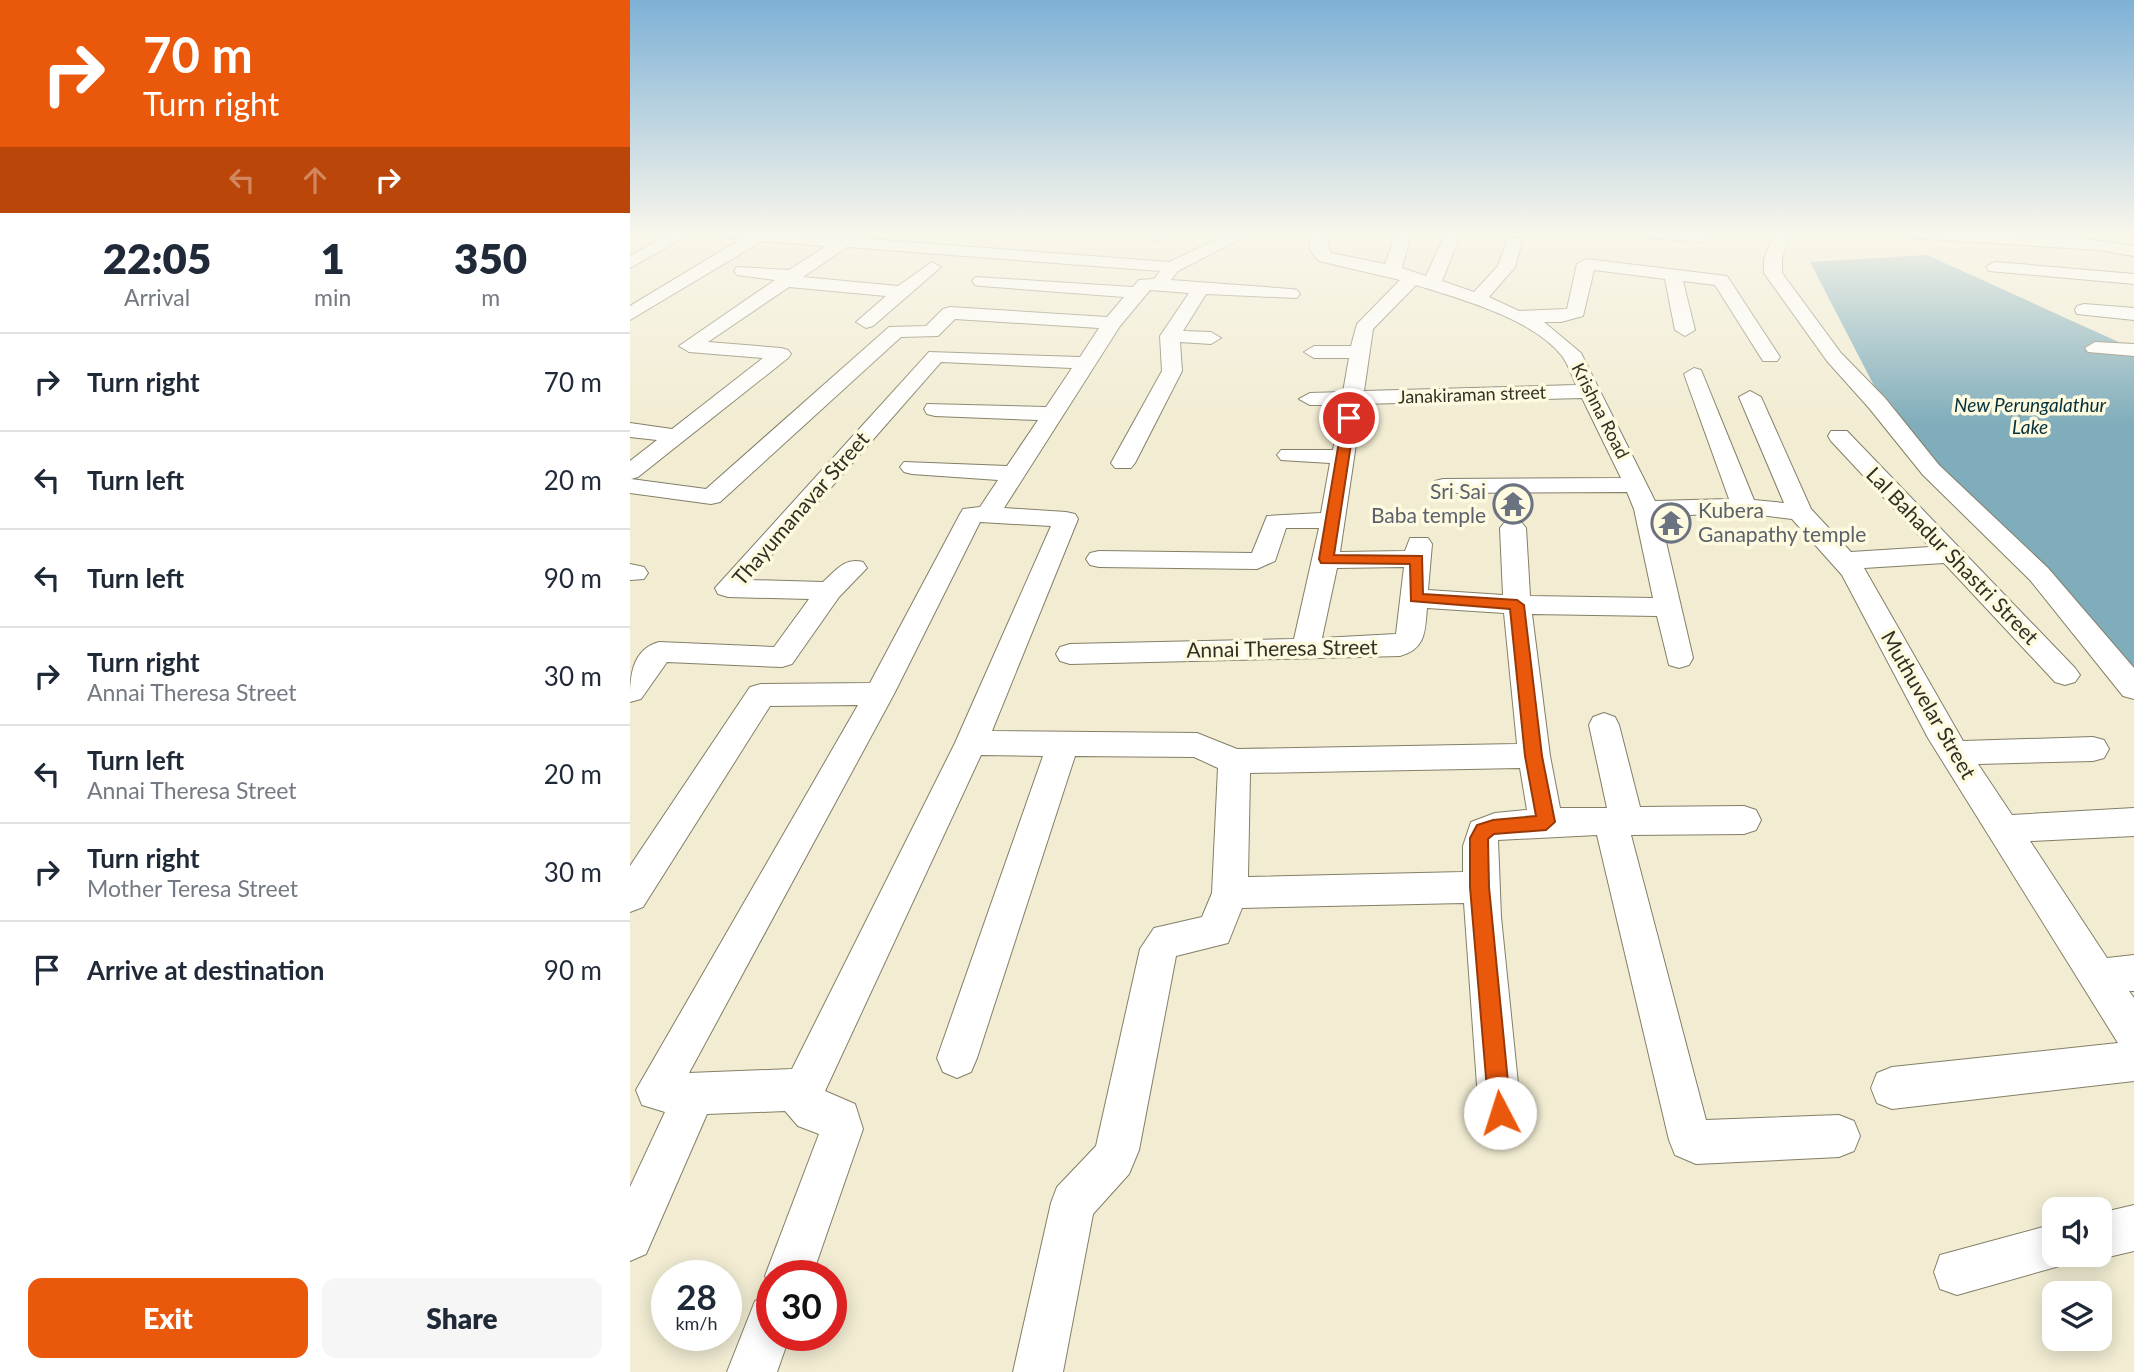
<!DOCTYPE html>
<style>
body{margin:0;font-family:Lato,sans-serif;background:#f6f6f7;color:#1f2937;height:100vh;display:flex;flex-direction:column;font-size:26px;white-space:nowrap}
*{box-sizing:border-box;margin:0}
p{font-size:23px;color:#747a83}
.icon{flex:none;width:38px;height:38px;fill:none;stroke:currentColor;stroke-width:2;stroke-linecap:round;stroke-linejoin:round}
.map{position:relative;flex:1;overflow:hidden}
.drawer{display:flex;flex-direction:column;background:#fff;width:630px}
.drawer>*{flex:none}
.top-card{background:#ea580c;color:#fff;overflow:hidden}
.buttons{position:absolute;left:1412px;top:1197px;display:grid;gap:14px}
.buttons a{display:grid;place-items:center;width:70px;height:70px;border-radius:14px;background:#fff;box-shadow:0 4px 18px #0003;font-size:35px}
.speed{position:absolute;left:21px;top:1260px;display:flex;gap:14px;font-size:35px;font-weight:700;text-align:center}
.speed>*{display:grid;place-content:center;width:91px;height:91px;border-radius:50%;background:#fff;box-shadow:0 4px 18px #0003;line-height:1}
.speed small{font-size:18px;font-weight:400}
.speed .limit{border:10px solid #d22;background:#fff;color:#111}
.pin{position:absolute;display:grid;place-items:center;width:60px;height:60px;color:#fff;margin:-30px;border:4px solid #fff;border-radius:50%;box-shadow:0 2px 7px #0007}
.me{position:absolute;width:77px;margin:-38px;rotate:355deg;stroke-linejoin:round;filter:drop-shadow(0 0 5px #0008)}
.turn{display:flex;align-items:center;gap:24px;height:147px;padding:0 28px;font-size:32px}
.turn .icon{width:91px;height:91px;stroke-width:2.5}
.turn b{display:block;font-size:49px;line-height:60px}
.lanes{display:flex;align-items:center;height:66px;padding:0 28px;background:#0003;justify-content:center;gap:35px;direction:ltr}
.lanes .off{opacity:.35}
.eta{display:flex;justify-content:space-evenly;align-items:center;height:119px;text-align:center}
.eta b{font-size:42px;font-weight:800;line-height:49px}
.button{display:flex;gap:14px;margin-top:auto;padding:14px 28px}
.button a{flex:1;height:80px;border-radius:14px;background:#ea580c;color:#fff;font-size:28px;font-weight:800;line-height:80px;text-align:center}
.button a+a{background:#f6f6f7;color:#1f2937}
ul{padding:0;list-style:none}
li{display:flex;align-items:center;gap:21px;height:98px;padding:0 28px;border-top:2px solid #e0e1e3}
li div{flex:1}
li b{display:block;font-size:26px}
li em{font-style:normal}
main{display:flex;flex:1;min-height:0}
.map>svg:first-child{display:block}
.water{fill:#80adbb}
.lines{fill:none;stroke-linecap:round;stroke-linejoin:round}
.minor-casing{stroke:#837f67;stroke-width:2}
.minor{fill:#fff;fill-rule:evenodd}
.route{fill:#ea580c;stroke:#983908;stroke-width:2}
.labels{text-anchor:middle;stroke-width:7;stroke-linejoin:round;paint-order:stroke}
.far-street-label{font-size:18px;fill:#313025;stroke:#fefadf}
.far-water-label{font-size:19px;font-style:italic;fill:#04313c;stroke:#fefadf}
.worship-label{font-size:21px;fill:#5b616d;stroke:#fefadf;text-anchor:end}
.street-label{font-size:21px;fill:#313025;stroke:#fefadf}
</style>
<main>
<section class="drawer">
<div class="top-card">
<div class="turn"><svg class="icon" aria-label="right" viewBox="0 0 24 24"><path d="M7 20v-9h11M14 6l5 5-5 5"/></svg><div><b>70 m</b>Turn right</div></div>
<div class="lanes"><svg class="icon off" aria-label="left" viewBox="0 0 24 24"><path d="M17 20v-9H6M10 6l-5 5 5 5"/></svg><svg class="icon off" aria-label="ahead" viewBox="0 0 24 24"><path d="M12 20V5M6 11l6-6 6 6"/></svg><svg class="icon" aria-label="right" viewBox="0 0 24 24"><path d="M7 20v-9h11M14 6l5 5-5 5"/></svg></div>
</div>
<div class="eta">
<div><b>22:05</b><p>Arrival</p></div>
<div><b>1</b><p>min</p></div>
<div><b>350</b><p>m</p></div>
</div>
<ul>
<li><svg class="icon" aria-label="right" viewBox="0 0 24 24"><path d="M7 20v-9h11M14 6l5 5-5 5"/></svg><div><b>Turn right</b></div><em>70 m</em></li>
<li><svg class="icon" aria-label="left" viewBox="0 0 24 24"><path d="M17 20v-9H6M10 6l-5 5 5 5"/></svg><div><b>Turn left</b></div><em>20 m</em></li>
<li><svg class="icon" aria-label="left" viewBox="0 0 24 24"><path d="M17 20v-9H6M10 6l-5 5 5 5"/></svg><div><b>Turn left</b></div><em>90 m</em></li>
<li><svg class="icon" aria-label="right" viewBox="0 0 24 24"><path d="M7 20v-9h11M14 6l5 5-5 5"/></svg><div><b>Turn right</b><p>Annai Theresa Street</p></div><em>30 m</em></li>
<li><svg class="icon" aria-label="left" viewBox="0 0 24 24"><path d="M17 20v-9H6M10 6l-5 5 5 5"/></svg><div><b>Turn left</b><p>Annai Theresa Street</p></div><em>20 m</em></li>
<li><svg class="icon" aria-label="right" viewBox="0 0 24 24"><path d="M7 20v-9h11M14 6l5 5-5 5"/></svg><div><b>Turn right</b><p>Mother Teresa Street</p></div><em>30 m</em></li>
<li><svg class="icon" aria-label="arrive" viewBox="0 0 24 24"><path d="M6 21V4h12l-3 4 3 4H6"/></svg><div><b>Arrive at destination</b></div><em>90 m</em></li>
</ul>
<div class="button"><a>Exit</a><a>Share</a></div>
</section>
<div class="map">
<svg width="1504" height="1372" viewBox="0 0 1504 1372">
<rect width="100%" height="100%" fill="#f1ecd2"/>
<path class="water" d="M1297,255L1504,349V667L1268,432L1180,262Z"/>
<g class="lines">
<g class="minor-casing">
<g id="minor">
<path d="M43,232H63L0,268V256Z"/>
<path d="M76,232H148L210,237L219,233L227,238L539,262L603,232H624L548,271L541,280L661,289L667,290L670,294L667,298L576,294L553,331L581,332L591,338L581,344L550,342L552,371L505,463L501,468H485L481,463L532,371L530,336L559,293L520,290L490,326L374,508L436,512L445,514L448,519L362,731L567,733L607,749L887,744L874,613L797,608C795,631 796,649 770,656L440,664L430,661L426,654L430,647L440,644L664,639L689,528H656L645,561L627,569L469,567L460,565L456,559L460,553L469,551L622,553L637,516L691,513L700,463L651,460L647,455L651,450H703L711,405H680L669,399L680,393L713,392L719,358H684L674,352L684,346H721L727,324L770,280L689,261L680,250L679,232H695L701,253L755,264L766,233H778L780,237L772,268L796,276L815,234H827L829,238L812,281L844,292L868,266L878,238H890L892,242L885,267L859,297L889,311L937,309L947,264L956,259L1097,276L1150,357L1147,361H1133L1085,285L1053,281L1065,330L1055,336L1045,330L1035,279L964,270L953,316L931,322H914L951,353L1025,501L1099,499L1054,374L1064,368L1071,370L1124,500L1154,503L1109,397L1120,391L1131,397L1181,509L1221,552L1300,547L1201,441L1198,436L1201,431H1217L1445,668L1450,675L1445,682L1435,685L1425,682L1314,563L1234,568L1333,741L1463,737L1474,740L1479,749L1474,758L1463,761L1348,764L1382,815L1504,808V836L1400,841L1477,958L1504,955V991H1499L1504,998V1081L1262,1109L1247,1103L1241,1088L1247,1073L1262,1067L1488,1043L1298,738L1212,575L1162,519L1114,513L1030,516L1063,658L1059,665L1049,668L1039,665L1027,616L902,614L920,756L930,808H977L959,725L963,717L974,713L985,717L989,725L1010,807L1114,806L1126,810L1131,820L1126,830L1114,834L1001,835L1076,1120L1209,1115L1224,1121L1230,1136L1224,1151L1209,1157L1066,1164L1045,1155L1039,1140L967,835L868,840L871,917L891,1113L885,1128L870,1134L855,1128L849,1113L834,903L612,908L598,943L546,956L509,1150L499,1174L463,1214L433,1372H383L421,1203L427,1187L466,1146L510,949L524,928L572,917L582,893L588,768L564,757L445,756L347,1058L341,1072L327,1078L313,1072L307,1058L413,756L351,755L195,1091L225,1104L233,1129L182,1276H142V1293L135,1276L189,1134L168,1126L155,1111L77,1114L16,1254L0,1261V1187L35,1112L12,1105L6,1090L228,705L140,706L13,907L0,912V866L120,687L131,684L240,683L330,514L333,509L350,507L368,480L282,474L274,472L270,467L274,462L377,466L408,420L305,416L297,414L294,409L297,404L416,407L442,368L311,362L120,580L193,582C206,570 215,557 233,562L237,568L209,597L162,664L152,667L37,662L11,699L0,702C0,677 1,650 29,642L144,647L179,599L98,597L88,594L85,588L299,352L450,357L469,328L325,319L308,336L271,337L90,502L81,504L0,493V461L27,440L0,437V423L42,429L133,358L59,352L49,346L145,280L107,275L104,271L107,267L159,270L196,246L132,241L0,320V306L111,239L84,237ZM217,247L530,271L524,279L509,280L503,287L345,277L342,281L345,285L351,286L494,297L477,317L320,307L313,309L296,326L259,327L76,489L1,479L8,477L158,358L161,354L158,350L151,348L78,342L159,287L256,296L226,322L236,328L243,326L311,267L302,262L268,286L173,277ZM786,285C830,299 902,318 932,356C938,364 942,376 946,385L734,391L743,329ZM952,398L991,478L813,479L805,481L801,486L805,491L813,493L997,492L1004,509L1023,598L900,596L896,528L892,523H874L870,528L873,595L798,590L802,544L798,538H780L775,551L710,552L732,404ZM350,522L421,526L325,743L162,1069L59,1073L264,694ZM774,567L766,634L692,638L707,568ZM890,768L897,810L865,813L841,822L833,846V872L618,877L620,773Z"/>
<path d="M517,232H533L528,240L522,241L514,236Z"/>
<path d="M998,232H1070L1080,237L1072,242L1006,237Z"/>
<path d="M1145,232H1161L1152,259V273L1211,353L1255,398L1309,465L1418,568L1504,668V699L1493,696L1400,580L1293,475L1239,408L1197,361L1134,273V259Z"/>
<path d="M1257,232C1339,232 1423,232 1504,246V256L1469,250L1265,237Z"/>
<path d="M1365,262L1504,274V284L1359,271L1356,267Z"/>
<path d="M1454,304L1504,308V320L1447,314L1445,310L1447,306Z"/>
<path d="M1465,342L1504,344V356L1458,352L1455,348Z"/>
<path d="M0,564L14,567L18,573L14,579L0,580Z"/>
<path d="M1504,1205V1251L1470,1259L1460,1255H1470V1213Z"/>
<path d="M1424,1224V1255H1444L1440,1263L1327,1295L1310,1289L1304,1272L1310,1255Z"/>
<path d="M142,1294V1335H160L147,1372H97L125,1301Z"/>
</g>
</g>
<use href="#minor" class="minor"/>
</g>
<linearGradient id="sky" x2="0" y2="1"><stop stop-color="#7eb1d6"/><stop offset="0.55" stop-color="#f9f6eb"/><stop offset="1" stop-color="#f9f6eb" stop-opacity="0"/></linearGradient>
<rect width="1504" height="424" fill="url(#sky)"/>
<path class="route" d="M719,414L725,418L704,555L792,556L793,594L887,600L894,605L912,756L925,822L916,830L864,834L858,839L859,887L881,1113L878,1121L870,1124L862,1121L859,1113L840,887V838L847,825L863,820L906,816L895,756L880,609L781,601L780,564L691,563L689,559L713,418Z"/>
<defs>
<g id="temple-ring" transform="scale(2.0125)"><circle r="9.5" fill="#fefadf" stroke="#6b7280" stroke-width="1.5"/><path d="M0-6L5-2H3V0L6.5 2.5H4V6H1.5V3h-3V6H-4V2.5H-6.5L-3 0V-2H-5Z" fill="#6b7280"/></g>
</defs>
<g fill-rule="evenodd">
<use href="#temple-ring" x="883" y="504"/>
<use href="#temple-ring" x="1041" y="523"/>
</g>
<g class="labels">
<g class="far-street-label">
<text transform="translate(842 395) rotate(-2)" y="6">Janakiraman street</text>
<text transform="translate(970 411) rotate(63)" y="6">Krishna Road</text>
</g>
<g class="far-water-label">
<text x="1400" y="412">New Perungalathur<tspan x="1400" dy="22">Lake</tspan></text>
</g>
<g class="worship-label">
<text x="856" y="499">Sri Sai<tspan x="856" dy="24">Baba temple</tspan></text>
<text x="1068" y="518" text-anchor="start">Kubera<tspan x="1068" dy="24">Ganapathy temple</tspan></text>
</g>
<g class="street-label">
<text transform="translate(171 509) rotate(-49)" y="7">Thayumanavar Street</text>
<text transform="translate(1322 556) rotate(46)" y="7">Lal Bahadur Shastri Street</text>
<text transform="translate(652 649) rotate(-1)" y="7">Annai Theresa Street</text>
<text transform="translate(1298 705) rotate(60)" y="7">Muthuvelar Street</text>
</g>
</g>
</svg>
<div class="buttons">
<a><svg class="icon" aria-label="sound" viewBox="0 0 24 24"><path d="M4 9h4l5-4v14l-5-4H4zM17 9q2 3 0 6"/></svg></a>
<a><svg class="icon" aria-label="layers" viewBox="0 0 24 24"><path d="M12 4l9 5-9 5-9-5zM3 14l9 5 9-5"/></svg></a>
</div>
<div class="speed"><div>28<small>km/h</small></div><div class="limit">30</div></div>
<div class="pin" style="left:719px;top:418px;background:#d93025"><svg class="icon" aria-label="arrive" viewBox="0 0 24 24"><path d="M6 21V4h12l-3 4 3 4H6"/></svg></div>
<svg class="me" style="left:870px;top:1113px" viewBox="-20 -20 40 40"><circle r="19" fill="#fff"/><path d="M0-13L10 11 0 6-10 11z" fill="#ea580c"/></svg>
</div>
</main>
